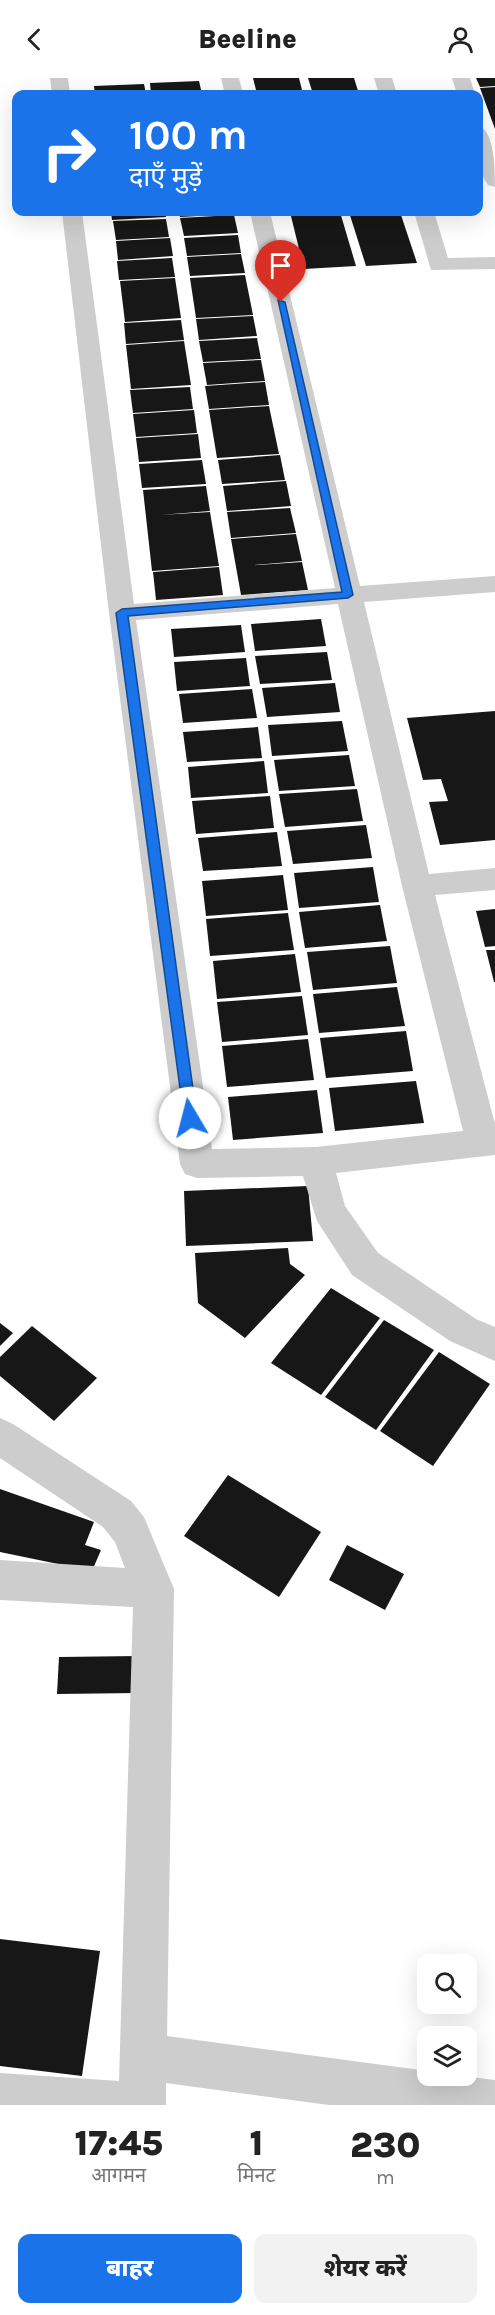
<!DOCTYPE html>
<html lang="hi">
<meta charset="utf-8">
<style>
body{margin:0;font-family:Karla,"Noto Sans Devanagari",sans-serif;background:#f2f2f2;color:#222;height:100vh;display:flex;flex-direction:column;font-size:22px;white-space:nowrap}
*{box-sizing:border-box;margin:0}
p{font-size:20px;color:#767676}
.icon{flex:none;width:33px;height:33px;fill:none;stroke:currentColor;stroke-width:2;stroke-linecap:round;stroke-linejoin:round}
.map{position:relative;height:2027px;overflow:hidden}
.details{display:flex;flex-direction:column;background:#fff;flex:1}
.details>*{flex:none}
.top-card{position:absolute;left:12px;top:12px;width:471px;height:126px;border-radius:12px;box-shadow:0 6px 24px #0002;background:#1a73e8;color:#fff;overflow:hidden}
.tools{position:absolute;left:417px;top:1876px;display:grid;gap:12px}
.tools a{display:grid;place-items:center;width:60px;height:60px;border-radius:12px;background:#fff;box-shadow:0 6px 24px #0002;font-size:30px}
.pin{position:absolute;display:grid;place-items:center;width:51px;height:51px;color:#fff;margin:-62px -26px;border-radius:50% 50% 50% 0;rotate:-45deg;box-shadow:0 0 6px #0007}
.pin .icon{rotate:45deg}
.me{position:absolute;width:66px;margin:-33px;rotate:352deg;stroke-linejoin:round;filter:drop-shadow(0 0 4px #0008)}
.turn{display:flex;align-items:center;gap:21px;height:126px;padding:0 18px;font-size:27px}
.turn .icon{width:78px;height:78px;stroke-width:2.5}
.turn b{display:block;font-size:42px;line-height:51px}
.eta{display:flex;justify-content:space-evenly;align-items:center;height:102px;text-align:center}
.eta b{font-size:36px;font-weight:800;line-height:42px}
.primary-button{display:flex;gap:12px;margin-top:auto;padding:12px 18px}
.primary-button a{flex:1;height:69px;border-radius:12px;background:#1a73e8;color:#fff;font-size:24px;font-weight:800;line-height:69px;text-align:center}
.primary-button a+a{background:#f2f2f2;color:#222}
header{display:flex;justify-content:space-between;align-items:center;height:78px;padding:0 18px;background:#fff;font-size:27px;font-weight:800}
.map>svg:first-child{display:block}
.building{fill:#171717}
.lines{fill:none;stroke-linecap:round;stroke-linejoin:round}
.street{fill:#cdcdcd;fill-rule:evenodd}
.route{fill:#1a73e8;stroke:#114b97;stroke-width:1.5}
</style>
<header><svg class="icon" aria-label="back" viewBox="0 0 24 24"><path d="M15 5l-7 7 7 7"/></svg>Beeline<svg class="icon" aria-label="person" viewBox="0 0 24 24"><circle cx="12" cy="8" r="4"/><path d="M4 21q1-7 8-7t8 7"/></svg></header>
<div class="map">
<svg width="495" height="2027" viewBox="0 0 495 2027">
<rect width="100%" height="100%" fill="#fff"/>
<g class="building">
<path d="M253,0H299L303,16H257Z"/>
<path d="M308,0H354L359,16H313Z"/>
<path d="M476,0H495V8L480,9Z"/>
<path d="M199,3L202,16H151L150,5Z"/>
<path d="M144,6L146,16H95L94,8Z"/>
<path d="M495,9V51L480,10Z"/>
<path d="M111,134H165L166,139L112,142Z"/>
<path d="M179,134H232V136L180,139Z"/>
<path d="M290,134H340L356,188L304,191Z"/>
<path d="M349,134H400L417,185L366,188Z"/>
<path d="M234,137L238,155L184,158L180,140Z"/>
<path d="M166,141L169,159L116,162L113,143Z"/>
<path d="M238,157L241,175L187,178L184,160Z"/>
<path d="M170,160L173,178L118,182L116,163Z"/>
<path d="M241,176L245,195L190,198L187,179Z"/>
<path d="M172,180L175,199L119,202L117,183Z"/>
<path d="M245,197L253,237L196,240L190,200Z"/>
<path d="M175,200L181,240L125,244L120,203Z"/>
<path d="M253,238L257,258L199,262L196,241Z"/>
<path d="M181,242L184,262L126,266L124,245Z"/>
<path d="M257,260L261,281L203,284L199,263Z"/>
<path d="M184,263L191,307L131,311L126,267Z"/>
<path d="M261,282L265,303L207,307L203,285Z"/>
<path d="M265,304L269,327L209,331L205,308Z"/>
<path d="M190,309L193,331L133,335L130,312Z"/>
<path d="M269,328L279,376L217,380L209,332Z"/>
<path d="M194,332L197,355L136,359L133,336Z"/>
<path d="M198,356L201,380L139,384L136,360Z"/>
<path d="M280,377L285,402L222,406L218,382Z"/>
<path d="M202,382L206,406L142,410L139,386Z"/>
<path d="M286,403L291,428L227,433L223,408Z"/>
<path d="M206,408L210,433L160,437L210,434L219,488L152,493L143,412Z"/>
<path d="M290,430L296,455L231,460L227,434Z"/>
<path d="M296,456L302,483L243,488L302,484L308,512L241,517L231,461Z"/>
<path d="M219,489L223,517L156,522L153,494Z"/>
<path d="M321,541L326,568L255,573L251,546Z"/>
<path d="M241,547L245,574L174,579L171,551Z"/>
<path d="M327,574L332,602L260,606L255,578Z"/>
<path d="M246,580L250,608L177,613L174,584Z"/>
<path d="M335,605L340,634L267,639L262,610Z"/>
<path d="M252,611L257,640L183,645L179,616Z"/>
<path d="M495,633V762L440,767L429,724L448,723L441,701L423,702L407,640Z"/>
<path d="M342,643L348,673L272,678L268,647Z"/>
<path d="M258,649L262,680L187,684L183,654Z"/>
<path d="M349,677L355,708L279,713L274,682Z"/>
<path d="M264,683L268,715L191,720L188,689Z"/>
<path d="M357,711L363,743L285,749L279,716Z"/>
<path d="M270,718L274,750L196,756L192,723Z"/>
<path d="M366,747L372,780L293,786L287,753Z"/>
<path d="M277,754L282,788L203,793L198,760Z"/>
<path d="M373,789L379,824L299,830L294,795Z"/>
<path d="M283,797L288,832L206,838L202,803Z"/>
<path d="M380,827L387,863L305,870L299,834Z"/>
<path d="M495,831V868L485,869L476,833Z"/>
<path d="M288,835L294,872L210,878L206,841Z"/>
<path d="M390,868L397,905L313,912L307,874Z"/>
<path d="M486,872H495V904H494Z"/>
<path d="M295,876L301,914L217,921L213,883Z"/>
<path d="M397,909L405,948L319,955L313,916Z"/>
<path d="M302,918L308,957L222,964L217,924Z"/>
<path d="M406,953L413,993L326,1000L320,960Z"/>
<path d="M308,961L314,1002L227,1009L222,968Z"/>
<path d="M416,1003L424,1045L335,1053L329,1010Z"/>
<path d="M317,1012L323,1055L233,1062L228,1019Z"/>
<path d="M308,1108L313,1163L186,1168L184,1113Z"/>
<path d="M288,1170L290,1186L305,1197L245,1260L198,1225L195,1175Z"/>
<path d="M331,1210L380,1240L321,1317L271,1285Z"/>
<path d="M384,1242L434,1272L376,1352L325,1319Z"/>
<path d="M0,1245L13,1255L0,1268Z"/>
<path d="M32,1248L97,1300L54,1343L0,1298V1279Z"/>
<path d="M439,1274L490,1306L433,1388L380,1353Z"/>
<path d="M228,1397L321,1454L279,1519L184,1458Z"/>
<path d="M0,1411L94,1444L85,1467L101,1472L92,1493L0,1474Z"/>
<path d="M347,1467L404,1496L385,1532L329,1502Z"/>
<path d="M139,1578L138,1615L57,1616L59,1579Z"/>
<path d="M0,1861L100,1873L82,1998L0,1988Z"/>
</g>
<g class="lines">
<g class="street">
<path d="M50,0H68L70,16H52Z"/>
<path d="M221,0H239L243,16H225Z"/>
<path d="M374,0H392L397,16H379Z"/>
<path d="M452,0H470L475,16H457Z"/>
<path d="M478,47C495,53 495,92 495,109L488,107C476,90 478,68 478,47Z"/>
<path d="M62,134H82L134,526L335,510L250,134H270L360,508L495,498V514L364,524L429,796L495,790V812L435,817L495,1046V1077L336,1095L345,1128L378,1175L476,1241L495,1249V1283L450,1263L352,1197L317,1143L303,1098L197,1100L185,1096L180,1086L109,535ZM338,526L402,808L463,1053L316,1069L212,1071L136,542Z"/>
<path d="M414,134H434L448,180L495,179V191L431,192Z"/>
<path d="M0,1340L13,1346L131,1423L144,1439L174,1511L167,1958L428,1993V1998H463L495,2002V2027H329L166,2005V2027H0V1995L119,2003L133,1529L0,1522V1482L125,1490L115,1464L103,1449L0,1380Z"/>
</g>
</g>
<path class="route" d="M278,222L285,224L353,517L348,520L128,538L197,1040L190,1046L184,1040L116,535L122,531L342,514Z"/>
</svg>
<div class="tools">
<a><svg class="icon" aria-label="search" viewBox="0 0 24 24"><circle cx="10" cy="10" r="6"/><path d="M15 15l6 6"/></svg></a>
<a><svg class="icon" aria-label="layers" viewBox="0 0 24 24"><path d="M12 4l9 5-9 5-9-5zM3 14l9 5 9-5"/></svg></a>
</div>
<div class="pin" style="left:281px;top:224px;background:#d93025"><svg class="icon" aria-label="arrive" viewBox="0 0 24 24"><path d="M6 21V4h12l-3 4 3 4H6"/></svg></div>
<svg class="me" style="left:190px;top:1040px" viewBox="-20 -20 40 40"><circle r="19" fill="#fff"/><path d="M0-13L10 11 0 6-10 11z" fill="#1a73e8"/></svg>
<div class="top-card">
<div class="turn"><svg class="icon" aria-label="right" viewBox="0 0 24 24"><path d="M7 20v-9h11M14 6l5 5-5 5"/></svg><div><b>100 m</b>दाएँ मुड़ें</div></div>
</div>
</div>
<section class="details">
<div class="eta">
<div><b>17:45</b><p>आगमन</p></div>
<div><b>1</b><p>मिनट</p></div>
<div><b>230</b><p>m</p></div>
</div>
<div class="primary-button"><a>बाहर</a><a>शेयर करें</a></div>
</section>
